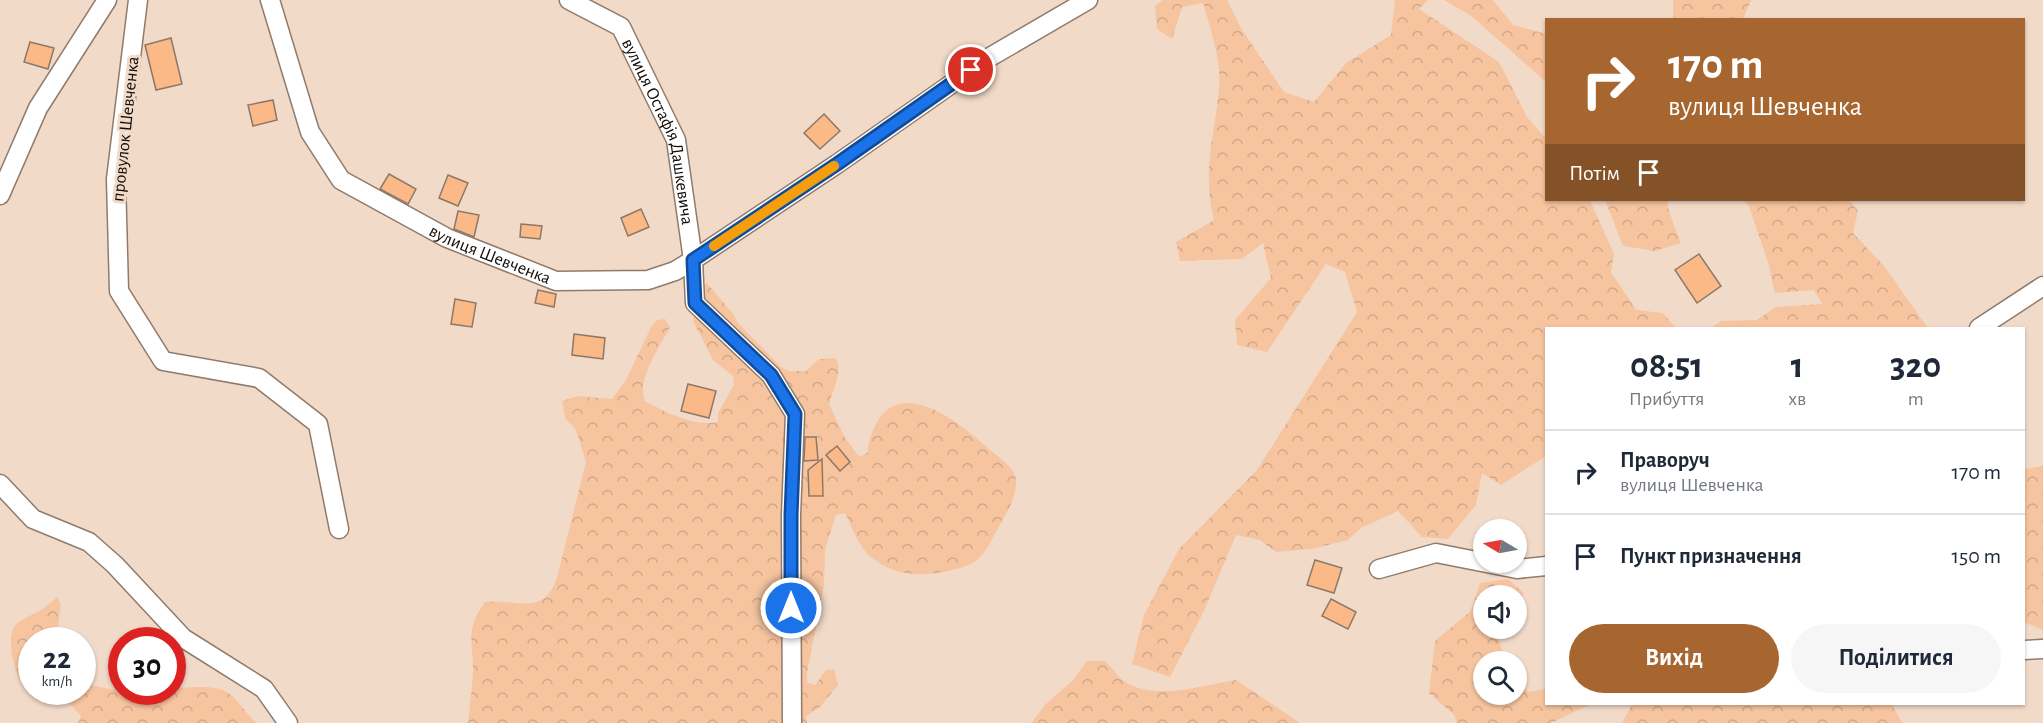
<!DOCTYPE html>
<html lang="uk">
<meta charset="utf-8">
<style>
body{margin:0;font-family:"Alegreya Sans",sans-serif;background:#f6f6f7;color:#1f2937;height:100vh;display:flex;flex-direction:column;font-size:22px;white-space:nowrap}
*{box-sizing:border-box;margin:0}
p{font-size:20px;color:#747a83}
.icon{flex:none;width:33px;height:33px;fill:none;stroke:currentColor;stroke-width:2;stroke-linecap:round;stroke-linejoin:round}
.map{position:relative;flex:1;overflow:hidden}
.details{position:absolute;left:1545px;top:327px;width:480px;height:378px;display:flex;flex-direction:column;background:#fff;border-radius:0px;box-shadow:0 2px 4px #0004}
.details>*{flex:none}
.banner{position:absolute;left:1545px;top:18px;width:480px;height:183px;border-radius:0px;box-shadow:0 2px 4px #0004;background:#a76630;color:#fff;overflow:hidden}
.needle{width:39px;rotate:280deg}
.fabs{position:absolute;left:1473px;top:519px;display:grid;gap:12px}
.fabs a{display:grid;place-items:center;width:54px;height:54px;border-radius:50%;background:#fff;box-shadow:0 2px 4px #0004;font-size:30px}
.speed{position:absolute;left:18px;top:627px;display:flex;gap:12px;font-size:30px;font-weight:700;text-align:center}
.speed>*{display:grid;place-content:center;width:78px;height:78px;border-radius:50%;background:#fff;box-shadow:0 2px 4px #0004;line-height:1}
.speed small{font-size:15px;font-weight:400}
.speed .limit{border:9px solid #d22;background:#fff;color:#111}
.pin{position:absolute;display:grid;place-items:center;width:51px;height:51px;color:#fff;margin:-26px;border:3px solid #fff;border-radius:50%;box-shadow:0 2px 6px #0007}
.me{position:absolute;width:66px;margin:-33px;rotate:0deg;stroke-linejoin:round;filter:drop-shadow(0 0 4px #0008)}
.turn{display:flex;align-items:center;gap:21px;height:126px;padding:0 24px;font-size:27px}
.turn .icon{width:78px;height:78px;stroke-width:2.5}
.turn b{display:block;font-size:42px;line-height:51px}
.then{display:flex;align-items:center;height:57px;padding:0 24px;background:#0003;gap:12px;font-size:22px}
.eta{display:flex;justify-content:space-evenly;align-items:center;height:102px;text-align:center}
.eta b{font-size:36px;font-weight:700;line-height:42px}
.action{display:flex;gap:12px;margin-top:auto;padding:12px 24px}
.action a{flex:1;height:69px;border-radius:36px;background:#a76630;color:#fff;font-size:24px;font-weight:700;line-height:69px;text-align:center}
.action a+a{background:#f6f6f7;color:#1f2937}
ul{padding:0;list-style:none}
li{display:flex;align-items:center;gap:18px;height:84px;padding:0 24px;border-top:2px solid #e0e1e3}
li div{flex:1}
li b{display:block;font-size:22px}
li em{font-style:normal}
.map>svg:first-child{display:block}
.forest{fill:url(#forest-crowns)}
.building{fill:#fab987;stroke:#8d7868;stroke-width:1.5}
.lines{fill:none;stroke-linecap:round;stroke-linejoin:round}
.street-casing{stroke:#907b6b;stroke-width:21}
.street{stroke:#fff;stroke-width:18}
.route-casing{stroke:#114b97;stroke-width:15}
.route{stroke:#1a73e8;stroke-width:10}
.slow{stroke:#f59e0b;stroke-width:10}
.labels{text-anchor:middle;stroke-width:6;stroke-linejoin:round;paint-order:stroke}
.street-label{font-size:18px;fill:#110a05;stroke:#f2dac9}
</style>
<div class="map">
<svg width="2043" height="723" viewBox="0 0 2043 723">
<defs>
<pattern id="forest-crowns" width="20" height="18" patternUnits="userSpaceOnUse" patternTransform="scale(1.5)"><rect width="20" height="18" fill="#f6c49f"/><path d="M2 6a3 3 0 1 1 6 0M12 15a3 3 0 1 1 6 0" fill="none" stroke="#d2a787"/></pattern>
</defs>
<rect width="100%" height="100%" fill="#f2dac9"/>
<g class="forest">
<path d="M1163,0H1227L1241,28L1284,92L1314,102L1346,63L1391,35L1395,0H1428L1419,9L1499,62L1527,117L1546,139V200H1590L1614,254L1611,272L1636,310L1663,313L1676,328H1546V456L1501,485L1482,473L1476,505L1448,539L1422,537L1398,511L1361,528L1348,540L1311,549L1276,552L1260,540L1236,535L1204,611L1170,677L1132,664L1144,615L1179,549L1257,470L1357,312L1345,272L1326,264L1267,352L1237,345L1235,320L1271,278L1263,243L1242,259L1180,261L1176,242L1214,220C1202,173 1214,137 1219,90C1222,61 1211,31 1203,3L1182,7L1172,39L1157,29L1155,6Z"/>
<path d="M1444,0H1493L1513,25L1546,34V82L1470,15Z"/>
<path d="M1673,0H1751L1743,19L1673,20Z"/>
<path d="M1605,200H1667L1669,212L1681,243L1655,251L1623,246Z"/>
<path d="M1743,200H1849L1858,211L1853,233L1884,266L1928,328H1711L1721,321L1757,320L1776,307L1822,304L1814,290L1775,293L1768,262L1748,204Z"/>
<path d="M707,283L734,315L738,323L781,367L789,371H806L819,359L836,358C843,374 833,388 829,404L844,436L859,457L867,453C882,365 949,412 990,450C998,457 1015,467 1016,480C1017,496 1007,513 999,526C993,537 986,553 977,560C971,565 963,567 956,569C927,577 895,578 870,556C858,546 852,527 845,513L836,515L825,549L824,585L807,673V682L815,685L825,671L834,669L838,685L821,706L806,716L807,723H468C470,706 472,688 473,670C473,639 465,631 485,602C517,598 542,618 557,578L586,462L576,430L565,418L562,401L578,396L612,399L626,380L651,327L657,320L665,319L670,327C660,347 636,379 645,401C666,412 693,427 718,422V413L734,385L733,376L713,360L693,321L700,288Z"/>
<path d="M2043,466V630L2024,622V469Z"/>
<path d="M1508,579L1524,593L1517,605L1516,596H1484V628L1502,629L1498,636L1505,661L1484,662V694H1516L1517,681L1528,692L1546,689V704H1591L1551,723H1457L1454,715L1429,693L1435,641L1471,611L1480,583Z"/>
<path d="M57,597L61,605L56,640H32L31,690C21,685 16,674 14,663C2,609 28,627 57,597Z"/>
<path d="M1087,661H1104C1112,666 1116,676 1124,681C1154,702 1203,685 1236,680L1300,723H1031L1046,704L1072,681Z"/>
<path d="M83,683L122,692H172L173,688C189,688 218,683 231,695C241,704 247,715 257,723H78L81,716L67,701L36,692H82Z"/>
<path d="M1632,704H1892L1902,723H1622Z"/>
</g>
<g class="building">
<path d="M171,38L182,84L156,90L145,45Z"/>
<path d="M30,42L54,48L48,69L24,62Z"/>
<path d="M273,100L277,120L253,126L248,105Z"/>
<path d="M824,114L840,131L820,149L804,133Z"/>
<path d="M389,174L416,189L408,204L380,189Z"/>
<path d="M448,175L468,183L458,206L439,198Z"/>
<path d="M641,209L649,227L628,236L621,218Z"/>
<path d="M458,211L479,215L474,237L454,229Z"/>
<path d="M521,224L542,226L540,239L520,237Z"/>
<path d="M1699,254L1721,286L1697,303L1675,270Z"/>
<path d="M538,290L556,294L554,307L535,303Z"/>
<path d="M455,299L476,303L472,327L451,324Z"/>
<path d="M574,334L605,338L603,359L572,355Z"/>
<path d="M688,384L716,391L709,418L681,411Z"/>
<path d="M805,437H816L818,460L804,461Z"/>
<path d="M837,446L850,462L840,471L826,455Z"/>
<path d="M822,459L823,496H809L808,470Z"/>
<path d="M1315,560L1342,568L1334,593L1307,585Z"/>
<path d="M1331,599L1356,612L1348,629L1322,616Z"/>
</g>
<g class="lines">
<g class="street-casing">
<g id="street">
<path d="M138,0L116,179L119,291L163,361L259,378L318,424L339,529"/>
<path id="s1" d="M270,0L310,132L341,180L447,238L556,281L648,280L675,271L693,260L837,164L990,57L1088,0"/>
<path id="s2" d="M569,0L621,27L676,140L693,260L695,303L771,375L795,414L791,515L792,723"/>
<path d="M0,195L38,108L107,0"/>
<path d="M1979,328L2043,286"/>
<path d="M0,484L33,519L89,542L115,565L183,638L264,689L288,723"/>
<path d="M1379,569L1436,553L1517,569L1546,566"/>
<path d="M2024,650L2043,649"/>
</g>
</g>
<use href="#street" class="street"/>
</g>
<g class="lines">
<g class="route-casing">
<path id="route" d="M791,608V515L795,414L771,375L695,303L693,260L837,164L971,70"/>
</g>
<use href="#route" class="route"/>
<path class="slow" d="M714,246L834,166"/>
</g>
<g class="labels">
<g class="street-label">
<text transform="translate(125 129) rotate(-84)" y="6">провулок Шевченка</text>
<text dy="6" stroke="none"><textPath href="#s2" startOffset="171">вулиця Остафія Дашкевича</textPath></text>
<text dy="6" stroke="none"><textPath href="#s1" startOffset="362">вулиця Шевченка</textPath></text>
</g>
</g>
</svg>
<div class="fabs">
<a><svg class="needle" viewBox="-14 -14 28 28"><path d="M0-13l5 13h-10z" fill="#e53935"/><path d="M0 13l5-13h-10z" fill="#747a83"/></svg></a>
<a><svg class="icon" aria-label="sound" viewBox="0 0 24 24"><path d="M4 9h4l5-4v14l-5-4H4zM17 9q2 3 0 6"/></svg></a>
<a><svg class="icon" aria-label="search" viewBox="0 0 24 24"><circle cx="10" cy="10" r="6"/><path d="M15 15l6 6"/></svg></a>
</div>
<div class="speed"><div>22<small>km/h</small></div><div class="limit">30</div></div>
<div class="pin" style="left:971px;top:70px;background:#d93025"><svg class="icon" aria-label="arrive" viewBox="0 0 24 24"><path d="M6 21V4h12l-3 4 3 4H6"/></svg></div>
<svg class="me" style="left:791px;top:608px" viewBox="-20 -20 40 40"><circle r="17" fill="#1a73e8" stroke="#fff" stroke-width="3"/><path d="M0-11L8 9 0 5-8 9z" fill="#fff"/></svg>
<div class="banner">
<div class="turn"><svg class="icon" aria-label="right" viewBox="0 0 24 24"><path d="M7 20v-9h11M14 6l5 5-5 5"/></svg><div><b>170 m</b>вулиця Шевченка</div></div>
<div class="then">Потім<svg class="icon" aria-label="arrive" viewBox="0 0 24 24"><path d="M6 21V4h12l-3 4 3 4H6"/></svg></div>
</div>
<section class="details">
<div class="eta">
<div><b>08:51</b><p>Прибуття</p></div>
<div><b>1</b><p>хв</p></div>
<div><b>320</b><p>m</p></div>
</div>
<ul>
<li><svg class="icon" aria-label="right" viewBox="0 0 24 24"><path d="M7 20v-9h11M14 6l5 5-5 5"/></svg><div><b>Праворуч</b><p>вулиця Шевченка</p></div><em>170 m</em></li>
<li><svg class="icon" aria-label="arrive" viewBox="0 0 24 24"><path d="M6 21V4h12l-3 4 3 4H6"/></svg><div><b>Пункт призначення</b></div><em>150 m</em></li>
</ul>
<div class="action"><a>Вихід</a><a>Поділитися</a></div>
</section>
</div>
